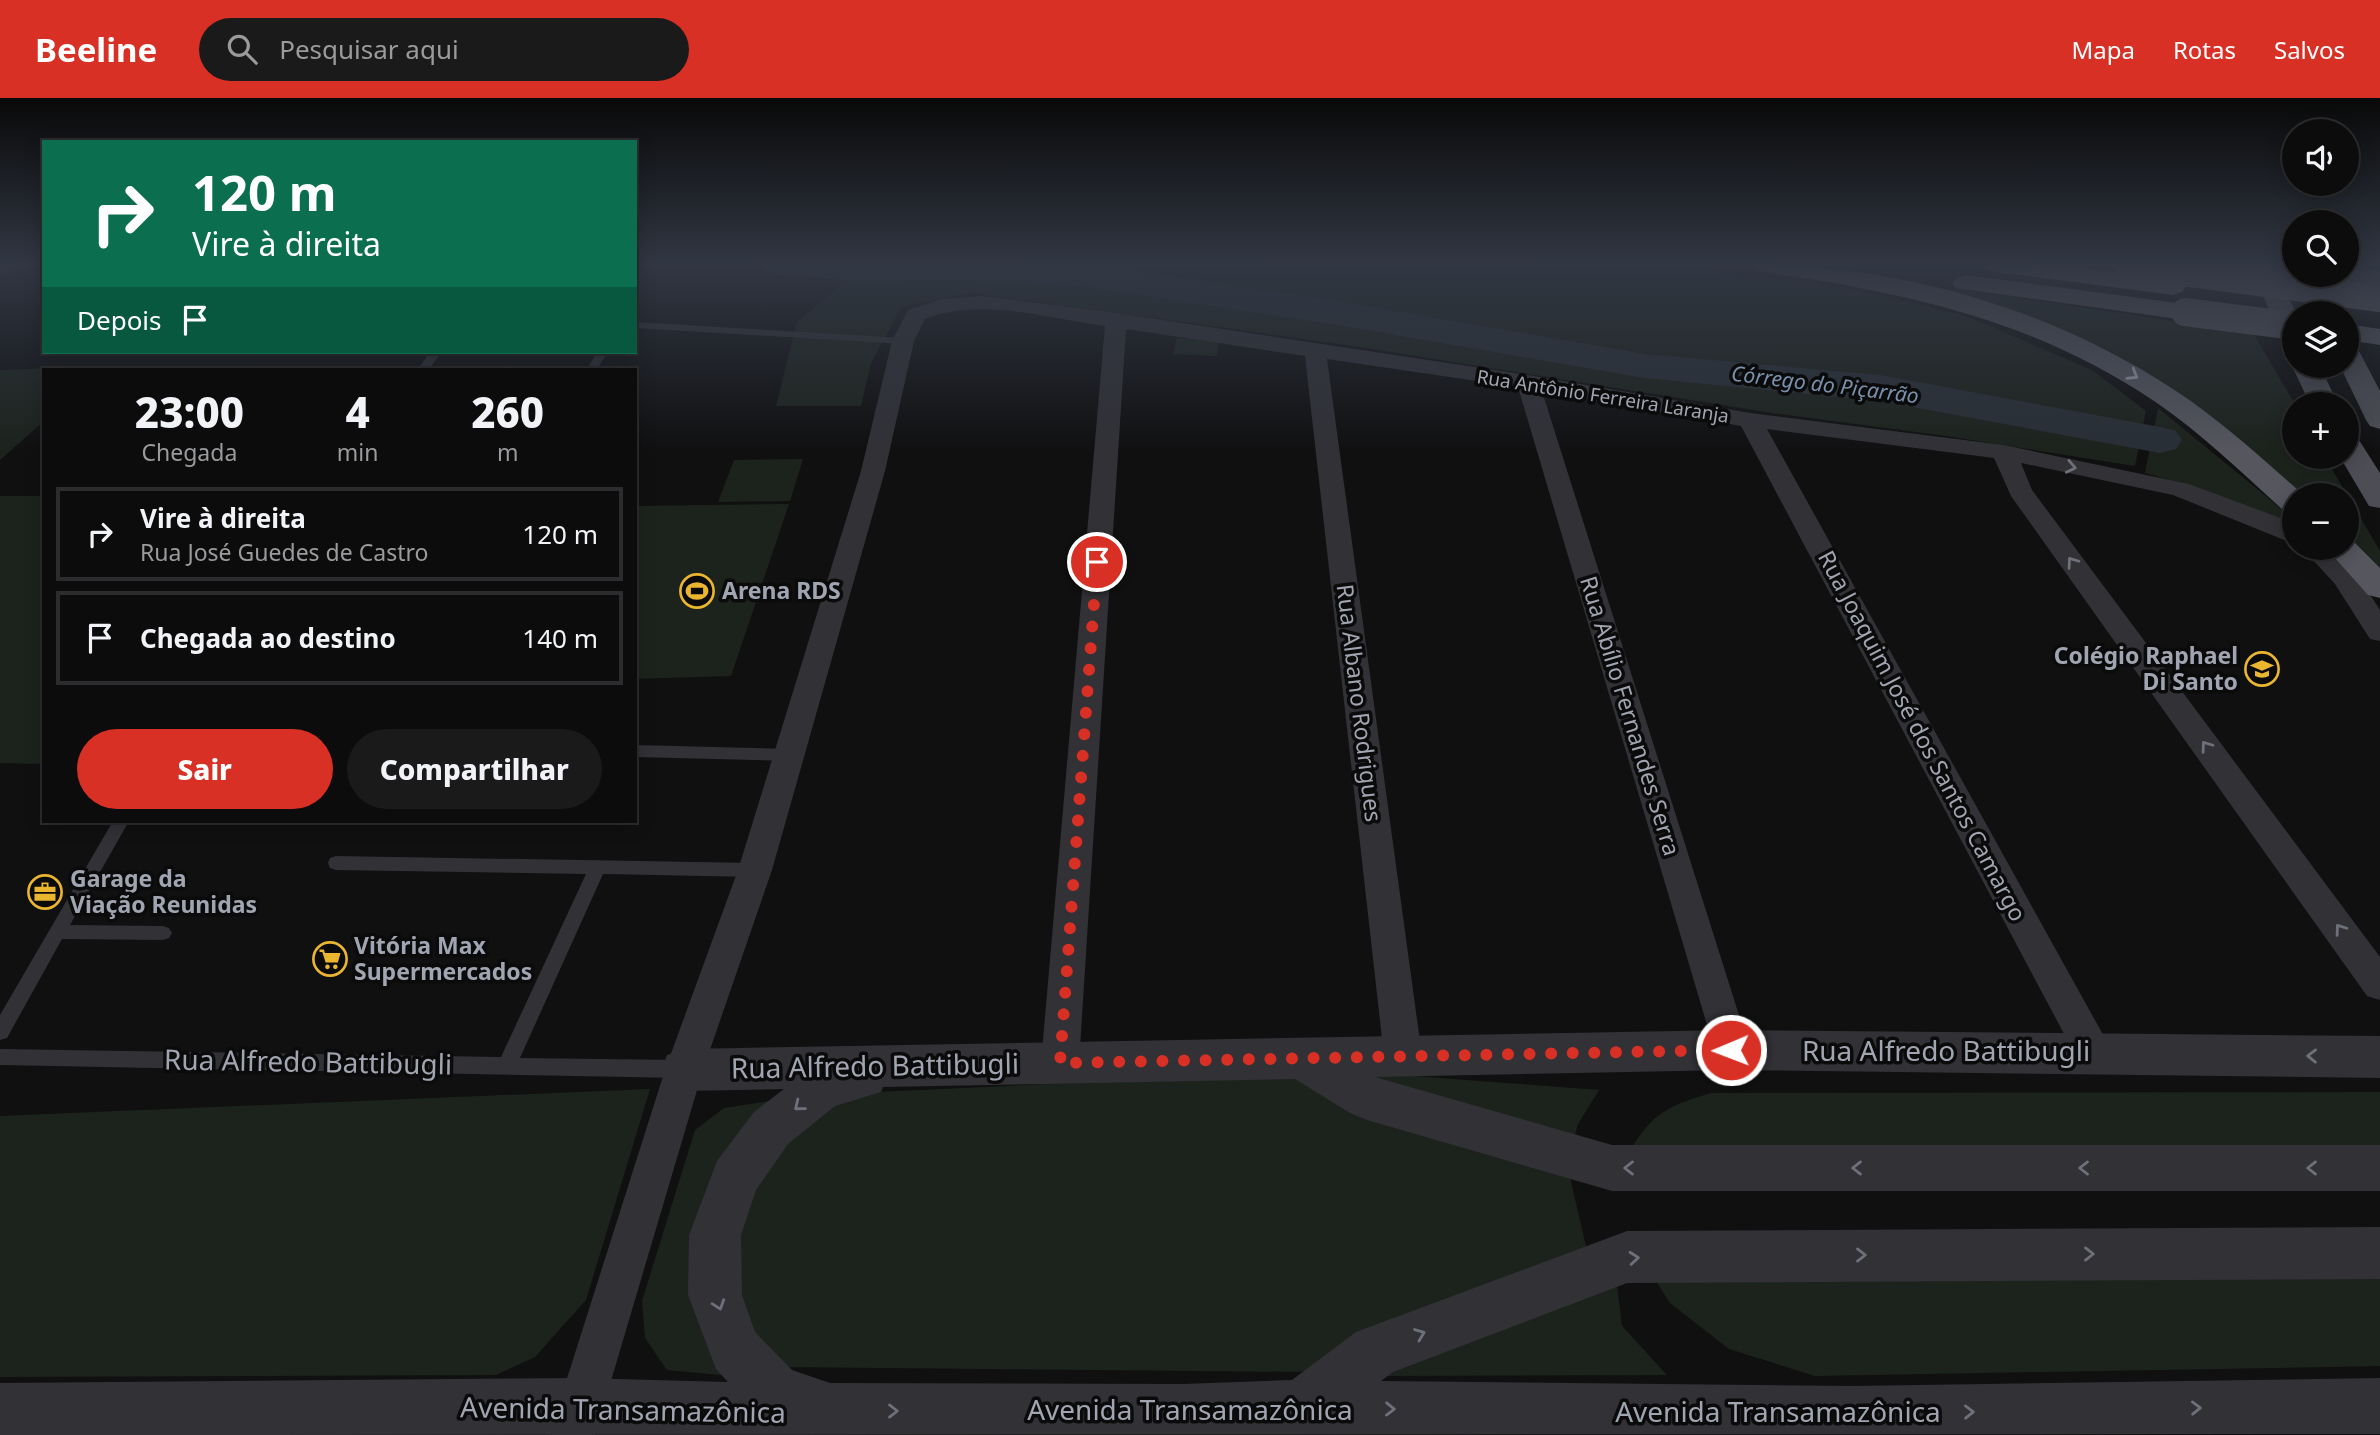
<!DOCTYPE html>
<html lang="pt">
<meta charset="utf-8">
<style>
body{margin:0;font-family:"Noto Sans",sans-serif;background:#1a1a1b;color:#f1f3f6;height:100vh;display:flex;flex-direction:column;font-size:26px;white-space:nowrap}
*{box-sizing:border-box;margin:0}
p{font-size:23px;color:#9a9b9d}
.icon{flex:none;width:38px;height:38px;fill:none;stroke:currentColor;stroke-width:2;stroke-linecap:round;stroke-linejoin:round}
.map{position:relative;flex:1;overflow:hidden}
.details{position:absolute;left:42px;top:270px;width:595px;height:455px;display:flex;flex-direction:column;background:#0c0c0d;border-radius:0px;box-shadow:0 4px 18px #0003,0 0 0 2px #2c2c2e}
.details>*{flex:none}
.top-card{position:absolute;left:42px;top:42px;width:595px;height:214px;border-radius:0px;box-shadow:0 4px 18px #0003,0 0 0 2px #2c2c2e;background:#0b6e4f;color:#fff;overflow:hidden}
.fabs{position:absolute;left:2282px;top:21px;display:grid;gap:14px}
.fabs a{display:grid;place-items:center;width:77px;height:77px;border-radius:50%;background:#0c0c0d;box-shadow:0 4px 18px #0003,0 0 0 2px #2c2c2e;font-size:35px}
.pin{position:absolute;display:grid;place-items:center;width:60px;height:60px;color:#fff;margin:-30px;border:4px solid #fff;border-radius:50%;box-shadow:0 2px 7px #0007}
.me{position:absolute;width:77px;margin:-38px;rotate:269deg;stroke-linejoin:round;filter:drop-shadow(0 0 5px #0008)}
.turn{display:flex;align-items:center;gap:24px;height:147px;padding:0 35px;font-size:32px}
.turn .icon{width:91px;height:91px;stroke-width:2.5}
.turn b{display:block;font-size:49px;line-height:60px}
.then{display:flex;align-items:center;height:66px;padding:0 35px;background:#0003;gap:14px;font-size:26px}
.eta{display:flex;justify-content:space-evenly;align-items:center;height:119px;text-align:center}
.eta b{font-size:42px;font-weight:800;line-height:49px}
.cta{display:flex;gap:14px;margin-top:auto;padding:14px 35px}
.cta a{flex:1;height:80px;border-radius:42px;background:#d93025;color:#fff;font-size:28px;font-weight:800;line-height:80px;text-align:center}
.cta a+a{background:#1a1a1b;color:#f1f3f6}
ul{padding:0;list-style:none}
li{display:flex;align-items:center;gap:21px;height:94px;margin:0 14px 10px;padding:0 21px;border:4px solid #2c2c2e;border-radius:0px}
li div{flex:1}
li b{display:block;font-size:26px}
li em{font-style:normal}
header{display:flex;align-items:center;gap:42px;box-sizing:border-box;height:98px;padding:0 35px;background:#d93025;color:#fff}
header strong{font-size:33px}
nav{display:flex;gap:38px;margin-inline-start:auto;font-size:24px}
.search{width:490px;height:63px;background:#1a1a1b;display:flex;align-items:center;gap:18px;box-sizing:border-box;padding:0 24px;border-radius:38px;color:#9a9b9d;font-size:26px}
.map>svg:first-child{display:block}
.green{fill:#1c231d}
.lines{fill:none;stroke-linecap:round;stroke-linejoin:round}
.river{fill:#292f36;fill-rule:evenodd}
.service{fill:#313136;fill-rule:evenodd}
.minor{fill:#313136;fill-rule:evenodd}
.tertiary{fill:#313136;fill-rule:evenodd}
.primary{fill:#4d4e55;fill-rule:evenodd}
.trunk{fill:#55565e;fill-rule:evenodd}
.motorway{fill:#5d5f67;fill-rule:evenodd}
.trunk-bridge{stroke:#55565e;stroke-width:28}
.motorway-bridge{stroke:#5d5f67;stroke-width:28}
.oneway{stroke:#999da9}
.oneway2{stroke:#6f717a}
.route{stroke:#d93025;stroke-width:12;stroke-dasharray:0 21.6}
.labels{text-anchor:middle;stroke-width:7;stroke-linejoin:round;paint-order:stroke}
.far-street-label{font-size:19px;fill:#a1a5b1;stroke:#0b0b0c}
.far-water-label{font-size:21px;font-style:italic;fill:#7991ac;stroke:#0b0b0c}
.poi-label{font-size:23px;font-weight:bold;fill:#a1a5b1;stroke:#0b0b0c;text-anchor:start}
.street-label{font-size:23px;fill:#a1a5b1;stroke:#0b0b0c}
.near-street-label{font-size:28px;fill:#a1a5b1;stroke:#0b0b0c}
</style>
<header>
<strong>Beeline</strong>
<div class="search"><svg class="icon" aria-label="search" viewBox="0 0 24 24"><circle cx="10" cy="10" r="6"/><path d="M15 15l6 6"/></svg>Pesquisar aqui</div>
<nav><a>Mapa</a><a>Rotas</a><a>Salvos</a></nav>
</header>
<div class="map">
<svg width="2380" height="1337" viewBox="0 0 2380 1337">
<rect width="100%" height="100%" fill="#101011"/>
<g class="green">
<path d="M897,167H1678L1863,194L1966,218L2092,272L2146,313L2135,368L1946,338L1772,315L1347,247L973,195L902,208L871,265L861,308H776L797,224L841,187Z"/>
<path d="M1952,190L2253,235L2295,306L2294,359H2325L2380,453V475L2347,446V397L2294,399L2239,350L1995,208L1947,192Z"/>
<path d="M1177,240L1219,244L1217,258L1173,256Z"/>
<path d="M106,268L102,271H44V323L0,362V272Z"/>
<path d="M2158,310L2294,421V429L2199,390L2145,375Z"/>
<path d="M803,361L790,403L718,404L734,362Z"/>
<path d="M0,398H44V666L0,665Z"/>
<path d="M789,406L731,578L635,581V408Z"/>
<path d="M1335,972L1599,992L1578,1026L1571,1050Z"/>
<path d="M1305,974L1568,1071L1588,1157L1311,1274L776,1269L748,1246L727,1144L745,1085L833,996Z"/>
<path d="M650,991L586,1202L535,1259L496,1277L0,1279V1018Z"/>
<path d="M2380,994V1060L1627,1058C1650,1017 1666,1008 1711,995Z"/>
<path d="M791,1000L739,1059L731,1278L667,1272L645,1240L642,1203L695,1032L724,1010Z"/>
<path d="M2380,1170V1268L1815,1278L1729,1251L1670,1205L1649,1172Z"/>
<path d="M1616,1179L1622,1228L1667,1277L1365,1278Z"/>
</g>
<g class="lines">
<path class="river" d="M762,167H1093L1337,203L1645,256L1880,277L2160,329L2176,333L2182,342L2176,351L2160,355L1880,303L1645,280L1337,227L1091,189L965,182L851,183L767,175Z"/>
<g class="service">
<path d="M14,167H31L0,177V171Z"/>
<path d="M635,224L903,240L908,243L903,246L635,230Z"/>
<path d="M430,254H442L429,271H418Z"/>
<path d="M597,254H608L597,271H587Z"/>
<path d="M635,647L789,651L797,657L789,663L635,659Z"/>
<path d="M113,723H129L70,827L163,828L169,830L172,835L169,840L163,842L62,841L7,940L0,942V917Z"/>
<path d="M336,758L755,765L761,767L763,772L761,777L755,779L603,776L520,960L681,962L688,965L691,971L688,977L681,980L0,967V951L501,959L586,776L336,772L330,770L328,765L330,760Z"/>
</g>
<g class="minor">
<path d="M983,198L1116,215L1528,277L1750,315L2004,347L2189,386L2283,421L2294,427V446L2173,397L2021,365L2032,392L2380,859V902L2367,898L2011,398L1994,360L1767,331L2106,942L2112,954L2106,966L2093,971L2080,966L1741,328L1542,293L1750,952L1744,964L1731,969L1718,964L1518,289L1327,261L1422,958L1416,970L1403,975L1390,970L1384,958L1305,258L1126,231L1079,965L1074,977L1060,982L1046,977L1041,965L1105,228C1047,220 981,199 925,221L914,243L885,373L772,772L703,972L595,1337H549L665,972L738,772L861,373L892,243L908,212L942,201Z"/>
<path d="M2302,450H2330L2355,474L2380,512V543L2370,541L2335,486Z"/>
</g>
<path class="tertiary" d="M1731,932L2380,938V980L1731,972L1375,979L1612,1047H2380V1093H1612L1367,1022L1350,1015L1295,981L883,989L881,994L835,1008L788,1046L756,1092L741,1137L742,1197L755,1234L792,1272L830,1285L1183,1286L1292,1282L1356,1234L1627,1133L2380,1129V1181L1627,1185L1393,1274L1381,1283L1851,1288L2380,1280V1336L0,1337V1285L580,1280L728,1284L716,1271L688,1197L689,1137L717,1063L754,1014L784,991L684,993L667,987L661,972L667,957L684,951Z"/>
<g class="primary">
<path d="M2250,167H2274L2296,215L2294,248L2285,246L2281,240Z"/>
<path d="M2294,171V177H2311L2336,215H2310L2287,177Z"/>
<path d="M2347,247L2357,249L2380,293V331L2370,328L2366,322L2340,268H2347Z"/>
<path d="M2294,265V268H2320L2338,306H2310L2292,268Z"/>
<path d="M2347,336L2357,339L2380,375V410L2369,408L2340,359H2347Z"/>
</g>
<g class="trunk">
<path d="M1754,167C1902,167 2052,211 2176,293C2222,323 2262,361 2304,397H2294V414L2283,412C2242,375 2202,336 2157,305C2035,222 1909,196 1766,174L1757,172Z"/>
<path d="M2347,168L2380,172V186L2338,180L2336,177H2347Z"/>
<path d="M1965,177L2185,206L2194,208L2198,214L2194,220L2185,222L1956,190L1952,185L1956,180Z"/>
<path d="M2347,226L2380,231V247L2347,242Z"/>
<path d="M2347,441L2353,443L2380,470V500L2368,497L2326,450H2347Z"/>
</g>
<path class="motorway" d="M1985,167H2058L2173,181L2182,184L2186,189L2182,194L2173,197L1997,174L1988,172Z"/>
<g class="trunk-bridge">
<path d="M2279,167L2294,169"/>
<path d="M2185,214L2294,228"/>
</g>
<path class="motorway-bridge" d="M2129,167L2380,200"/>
</g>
<defs><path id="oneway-chevron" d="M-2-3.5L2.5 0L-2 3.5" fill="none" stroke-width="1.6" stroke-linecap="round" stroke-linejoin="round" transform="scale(1.75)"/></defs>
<use class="oneway" href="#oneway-chevron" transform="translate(2133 277) rotate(31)"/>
<g class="oneway2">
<use href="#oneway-chevron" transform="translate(2071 369) rotate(12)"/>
<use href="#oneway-chevron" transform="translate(2072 464) rotate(-126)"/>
<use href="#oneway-chevron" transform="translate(2206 648) rotate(-126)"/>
<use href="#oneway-chevron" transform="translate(2340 831) rotate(-126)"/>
<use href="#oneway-chevron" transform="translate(2312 958) rotate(-179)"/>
<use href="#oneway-chevron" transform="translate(799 1008) rotate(141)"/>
<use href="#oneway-chevron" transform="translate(1629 1070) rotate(180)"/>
<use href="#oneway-chevron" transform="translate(1857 1070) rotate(180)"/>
<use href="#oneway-chevron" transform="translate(2084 1070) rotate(180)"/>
<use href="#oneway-chevron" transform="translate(2312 1070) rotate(180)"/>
<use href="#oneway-chevron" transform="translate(2089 1156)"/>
<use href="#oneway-chevron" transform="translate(1861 1157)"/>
<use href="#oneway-chevron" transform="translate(1634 1160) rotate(-5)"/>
<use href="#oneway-chevron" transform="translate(719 1207) rotate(71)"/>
<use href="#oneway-chevron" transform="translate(1420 1236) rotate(-21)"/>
<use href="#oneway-chevron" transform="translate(2196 1310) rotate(-1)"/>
<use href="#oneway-chevron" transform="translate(1390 1311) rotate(1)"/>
<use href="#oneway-chevron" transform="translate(893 1313)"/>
<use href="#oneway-chevron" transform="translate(1969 1314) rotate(-1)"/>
</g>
<linearGradient id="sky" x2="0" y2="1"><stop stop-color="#090909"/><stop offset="0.47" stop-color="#313743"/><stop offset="1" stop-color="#313743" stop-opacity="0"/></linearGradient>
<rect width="2380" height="354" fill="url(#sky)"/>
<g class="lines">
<path class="route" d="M1097,464L1060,965L1731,952"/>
</g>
<defs>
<g id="stadium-ring" transform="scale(1.75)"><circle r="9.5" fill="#0b0b0c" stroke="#eab52f" stroke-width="1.5"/><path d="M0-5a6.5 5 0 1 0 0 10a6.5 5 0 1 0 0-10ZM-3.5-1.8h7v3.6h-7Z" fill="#eab52f"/></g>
<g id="school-ring" transform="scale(1.75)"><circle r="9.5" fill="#0b0b0c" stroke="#eab52f" stroke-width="1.5"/><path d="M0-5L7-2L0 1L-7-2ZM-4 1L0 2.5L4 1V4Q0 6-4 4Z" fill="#eab52f"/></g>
<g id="office-ring" transform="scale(1.75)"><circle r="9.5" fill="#0b0b0c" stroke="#eab52f" stroke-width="1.5"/><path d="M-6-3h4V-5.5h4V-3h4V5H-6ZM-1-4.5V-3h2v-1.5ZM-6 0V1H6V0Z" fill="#eab52f"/></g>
<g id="supermarket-ring" transform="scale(1.75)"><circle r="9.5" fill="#0b0b0c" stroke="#eab52f" stroke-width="1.5"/><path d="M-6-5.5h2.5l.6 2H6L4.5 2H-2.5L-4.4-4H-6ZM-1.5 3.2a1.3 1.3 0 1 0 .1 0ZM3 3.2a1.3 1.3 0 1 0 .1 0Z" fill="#eab52f"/></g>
</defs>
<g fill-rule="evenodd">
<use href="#stadium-ring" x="697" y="493"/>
<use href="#school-ring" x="2262" y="571"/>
<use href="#office-ring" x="45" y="794"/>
<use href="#supermarket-ring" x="330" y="861"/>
</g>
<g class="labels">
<g class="far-street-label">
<text transform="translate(1603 298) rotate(9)" y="7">Rua Antônio Ferreira Laranja</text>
</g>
<g class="far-water-label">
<text transform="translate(1825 287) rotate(7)" y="7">Córrego do Piçarrão</text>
</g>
<g class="poi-label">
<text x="722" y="501">Arena RDS</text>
<text x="2238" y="566" text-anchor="end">Colégio Raphael<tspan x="2238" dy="26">Di Santo</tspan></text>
<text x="70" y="789">Garage da<tspan x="70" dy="26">Viação Reunidas</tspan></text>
<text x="354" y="856">Vitória Max<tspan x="354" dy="26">Supermercados</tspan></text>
</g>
<g class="street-label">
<text transform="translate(1359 605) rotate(83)" y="8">Rua Albano Rodrigues</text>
<text transform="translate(1630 618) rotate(73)" y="8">Rua Abílio Fernandes Serra</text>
<text transform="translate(1922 638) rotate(62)" y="8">Rua Joaquim José dos Santos Camargo</text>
</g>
<g class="near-street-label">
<text x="1946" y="963">Rua Alfredo Battibugli</text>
<text transform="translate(308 964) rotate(1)" y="10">Rua Alfredo Battibugli</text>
<text transform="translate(875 968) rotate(-1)" y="10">Rua Alfredo Battibugli</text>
<text transform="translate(623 1312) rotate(1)" y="10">Avenida Transamazônica</text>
<text x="1190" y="1322">Avenida Transamazônica</text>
<text x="1778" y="1324">Avenida Transamazônica</text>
</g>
</g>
</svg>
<div class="fabs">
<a><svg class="icon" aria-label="sound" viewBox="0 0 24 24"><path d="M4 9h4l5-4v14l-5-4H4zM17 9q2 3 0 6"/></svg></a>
<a><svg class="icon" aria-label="search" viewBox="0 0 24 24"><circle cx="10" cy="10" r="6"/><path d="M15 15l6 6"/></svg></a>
<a><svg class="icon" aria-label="layers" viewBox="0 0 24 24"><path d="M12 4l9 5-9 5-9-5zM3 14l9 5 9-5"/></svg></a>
<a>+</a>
<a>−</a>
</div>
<div class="pin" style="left:1097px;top:464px;background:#d93025"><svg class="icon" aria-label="arrive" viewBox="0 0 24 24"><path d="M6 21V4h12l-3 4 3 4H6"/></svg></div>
<svg class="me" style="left:1731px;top:952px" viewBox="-20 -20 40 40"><circle r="17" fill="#d93025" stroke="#fff" stroke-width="3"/><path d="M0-11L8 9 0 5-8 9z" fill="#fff"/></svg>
<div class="top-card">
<div class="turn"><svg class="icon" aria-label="right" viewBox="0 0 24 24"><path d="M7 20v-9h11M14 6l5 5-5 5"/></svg><div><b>120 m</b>Vire à direita</div></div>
<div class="then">Depois<svg class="icon" aria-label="arrive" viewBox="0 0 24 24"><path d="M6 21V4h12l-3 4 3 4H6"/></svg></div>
</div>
<section class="details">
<div class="eta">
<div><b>23:00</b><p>Chegada</p></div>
<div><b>4</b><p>min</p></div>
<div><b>260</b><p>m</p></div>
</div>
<ul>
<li><svg class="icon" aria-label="right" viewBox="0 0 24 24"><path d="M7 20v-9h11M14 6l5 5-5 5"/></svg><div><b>Vire à direita</b><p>Rua José Guedes de Castro</p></div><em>120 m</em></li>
<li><svg class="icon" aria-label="arrive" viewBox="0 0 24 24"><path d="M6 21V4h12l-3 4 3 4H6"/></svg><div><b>Chegada ao destino</b></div><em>140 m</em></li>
</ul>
<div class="cta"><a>Sair</a><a>Compartilhar</a></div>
</section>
</div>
